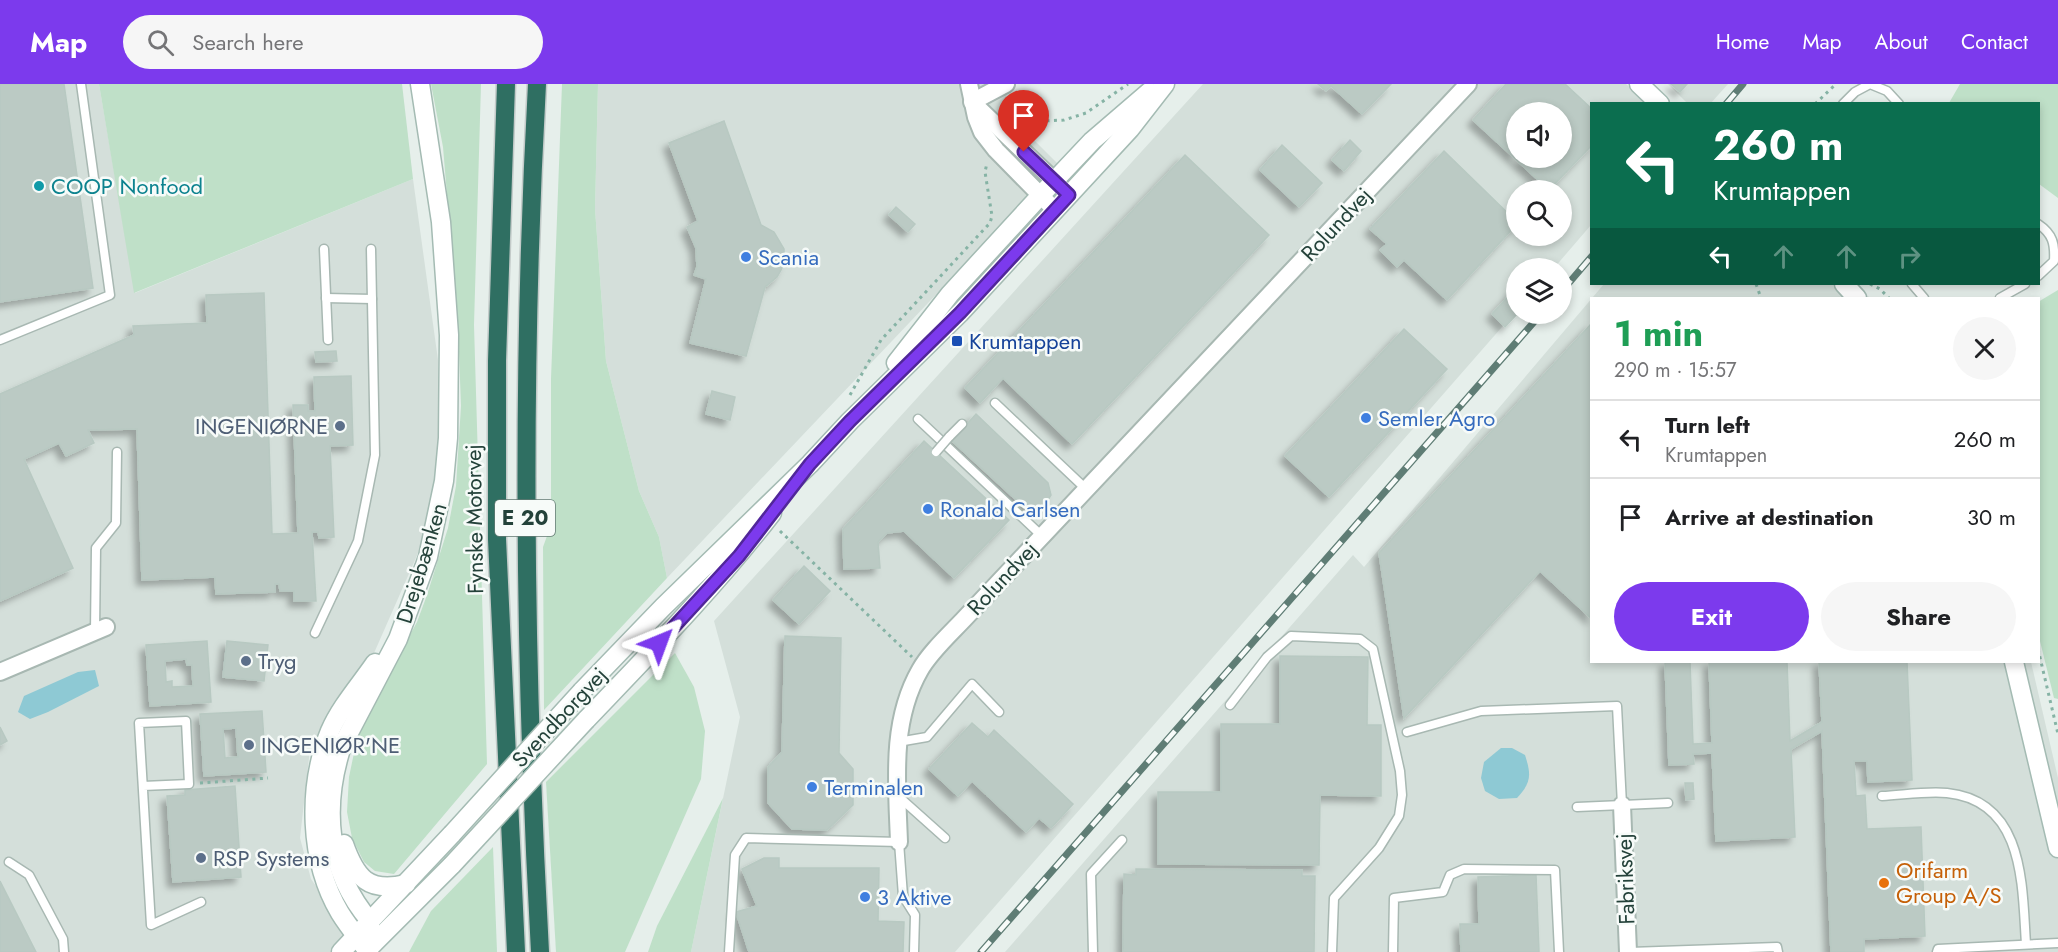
<!DOCTYPE html>
<meta charset="utf-8">
<style>
body{margin:0;font-family:Jost,sans-serif;background:#f6f6f6;color:#202124;height:100vh;display:flex;flex-direction:column;font-size:22px;white-space:nowrap}
*{box-sizing:border-box;margin:0}
p{font-size:20px;color:#757577}
.icon{flex:none;width:33px;height:33px;fill:none;stroke:currentColor;stroke-width:2;stroke-linecap:round;stroke-linejoin:round}
.map{position:relative;flex:1;overflow:hidden}
.drawer{position:absolute;left:1590px;top:213px;width:450px;height:366px;display:flex;flex-direction:column;background:#fff;border-radius:0px;box-shadow:0 3px 9px #0003}
.drawer>*{flex:none}
.hud{position:absolute;left:1590px;top:18px;width:450px;height:183px;border-radius:0px;box-shadow:0 3px 9px #0003;background:#0b6e4f;color:#fff;overflow:hidden}
.buttons{position:absolute;left:1506px;top:18px;display:grid;gap:12px}
.buttons a{display:grid;place-items:center;width:66px;height:66px;border-radius:50%;background:#fff;box-shadow:0 3px 9px #0003;font-size:30px}
.pin{position:absolute;display:grid;place-items:center;width:51px;height:51px;color:#fff;margin:-62px -26px;border-radius:50% 50% 50% 0;rotate:-45deg;box-shadow:0 0 6px #0007}
.pin .icon{rotate:45deg}
.me{position:absolute;width:66px;margin:-33px;rotate:44deg;stroke-linejoin:round;filter:drop-shadow(0 0 4px #0008)}
.turn{display:flex;align-items:center;gap:21px;height:126px;padding:0 24px;font-size:27px}
.turn .icon{width:78px;height:78px;stroke-width:2.5}
.turn b{display:block;font-size:42px;line-height:51px}
.lanes{display:flex;align-items:center;height:57px;padding:0 24px;background:#0003;justify-content:center;gap:30px;direction:ltr}
.lanes .off{opacity:.35}
.round{display:grid;place-items:center;flex:none;width:63px;height:63px;border-radius:32px;background:#f6f6f6}
.overview{display:flex;align-items:center;justify-content:space-between;height:102px;padding:0 24px}
h1{font-size:36px;font-weight:700;line-height:45px;color:#1e9e55}
.primary-button{display:flex;gap:12px;margin-top:auto;padding:12px 24px}
.primary-button a{flex:1;height:69px;border-radius:36px;background:#7c3aed;color:#fff;font-size:24px;font-weight:700;line-height:69px;text-align:center}
.primary-button a+a{background:#f6f6f6;color:#202124}
ul{padding:0;list-style:none}
li{display:flex;align-items:center;gap:18px;height:78px;padding:0 24px;border-top:2px solid #e0e0e0}
li div{flex:1}
li b{display:block;font-size:22px}
li em{font-style:normal}
header{display:flex;align-items:center;gap:36px;box-sizing:border-box;height:84px;padding:0 30px;background:#7c3aed;color:#fff}
header strong{font-size:28px}
nav{display:flex;gap:33px;margin-inline-start:auto;font-size:21px}
.search{width:420px;height:54px;background:#f6f6f6;display:flex;align-items:center;gap:15px;box-sizing:border-box;padding:0 21px;border-radius:33px;color:#757577;font-size:22px}
.map>svg:first-child{display:block}
.built{fill:#d4dfda;fill-rule:evenodd}
.green{fill:#bfe0c8}
.water{fill:#8ec9d4}
.building{fill:#bbcac4;stroke:#b8c9c2;stroke-width:1.5;fill-rule:evenodd;filter:url(#shadow)}
.lines{fill:none;stroke-linecap:round;stroke-linejoin:round}
.lane-casing{stroke:#a8b8b2;stroke-width:11}
.street-casing{stroke:#a8b8b2;stroke-width:20}
.secondary-casing{stroke:#a4bbb3;stroke-width:21}
.highway-casing{stroke:#c2cac8;stroke-width:21}
.path{stroke:#86b3a5;stroke-width:3;stroke-dasharray:3 4.5;stroke-linecap:butt}
.lane{stroke:#fff;stroke-width:8}
.street{stroke:#fff;stroke-width:16}
.secondary{stroke:#fff;stroke-width:18}
.highway{stroke:#2f6f62;stroke-width:18}
.rail-casing{stroke:#5f7d75;stroke-width:7}
.rail{stroke:#f7fbf9;stroke-width:4.5;stroke-dasharray:14;stroke-linecap:butt}
.lane-bridge-casing{stroke:#a8b8b2;stroke-width:11;stroke-linecap:butt}
.secondary-bridge-casing{stroke:#a4bbb3;stroke-width:21;stroke-linecap:butt}
.lane-bridge{stroke:#fff;stroke-width:8}
.secondary-bridge{stroke:#fff;stroke-width:18}
.route-casing{stroke:#51269a;stroke-width:15}
.route{stroke:#7c3aed;stroke-width:10}
.culture-dot{fill:#0f9aa8;stroke:#f7fbf9;stroke-width:2}
.shop-dot{fill:#3f7fe0;stroke:#f7fbf9;stroke-width:2}
.transit-dot{fill:#1a4fb4;stroke:#f7fbf9;stroke-width:2}
.service-dot{fill:#5c6f8a;stroke:#f7fbf9;stroke-width:2}
.food-dot{fill:#e8710a;stroke:#f7fbf9;stroke-width:2}
.labels{text-anchor:middle;stroke-width:5;stroke-linejoin:round;paint-order:stroke}
.shield{fill:#f7fbf9;stroke:#637a73;stroke-width:1.5}
.shield-label{font-size:21px;font-weight:bold;fill:#24423a}
.culture-label{font-size:22px;fill:#0d838f;stroke:#f7fbf9;text-anchor:start}
.street-label{font-size:22px;fill:#24423a;stroke:#f7fbf9}
.shop-label{font-size:22px;fill:#366cbe;stroke:#f7fbf9;text-anchor:start}
.transit-label{font-size:22px;fill:#164399;stroke:#f7fbf9;text-anchor:start}
.service-label{font-size:22px;fill:#4e5e75;stroke:#f7fbf9;text-anchor:start}
.food-label{font-size:22px;fill:#c56008;stroke:#f7fbf9;text-anchor:start}
</style>
<header>
<strong>Map</strong>
<div class="search"><svg class="icon" aria-label="search" viewBox="0 0 24 24"><circle cx="10" cy="10" r="6"/><path d="M15 15l6 6"/></svg>Search here</div>
<nav><a>Home</a><a>Map</a><a>About</a><a>Contact</a></nav>
</header>
<div class="map">
<svg width="2058" height="868" viewBox="0 0 2058 868">
<defs>
<filter id="shadow"><feDropShadow dx="-5.5" dy="5.5" stdDeviation="3" flood-color="#0004"/></filter>
</defs>
<rect width="100%" height="100%" fill="#e6efeb"/>
<g class="built">
<path d="M0,0H99L135,209L413,95L438,276L440,356L426,451L367,585L310,665L300,754L311,795L362,868H0Z"/>
<path d="M598,0H1006L1007,29L1059,81L667,494L659,453L639,407L606,277L595,125Z"/>
<path d="M1203,0H1626L1648,19L1592,20L1591,141L1554,184H1516V227L955,868H691L740,633L714,537ZM1516,28H1562V74H1516ZM1516,106H1562V152H1516Z"/>
<path d="M1668,0H1728L1710,20L1687,19Z"/>
<path d="M1604,200H1856L1870,214H1592V578H2031L2058,694V868H1005L1353,471L1364,483Z"/>
</g>
<g class="green">
<path d="M99,0H402L413,95L134,209Z"/>
<path d="M431,0H481L474,241L487,680L394,790L375,787L364,778L352,754L347,728L349,693L359,645L417,538L427,511L448,444L456,402L461,322L458,242L443,63Z"/>
<path d="M562,0H598L595,125L606,277L639,407L659,453L667,494L544,626L543,463L551,441V295Z"/>
<path d="M1960,0H2058V114L2039,100L2038,20L1949,19Z"/>
<path d="M2058,206V615L2054,614L2038,549V218Z"/>
<path d="M675,569L694,603L705,647L701,695L625,868H556L546,698Z"/>
<path d="M723,714L691,868H648L657,842Z"/>
<path d="M493,763L497,868H409L431,827Z"/>
</g>
<g class="water">
<path d="M95,586L99,602L48,628L30,635L18,628L24,612L78,588Z"/>
<path d="M1501,664H1512L1525,671C1531,690 1532,698 1517,714L1499,715L1485,707L1481,694L1484,678Z"/>
</g>
<g class="building">
<path d="M0,0H64L93,204L0,218Z"/>
<path d="M1318,0H1391L1362,30L1331,2L1326,7Z"/>
<path d="M1506,0H1565L1592,25V61L1549,106L1473,36ZM1516,28H1562V74H1516Z"/>
<path d="M1671,0H1687L1680,8Z"/>
<path d="M724,37L761,141L774,148L784,165V179L781,186L777,193L765,203L746,272L690,259L706,195L694,191L697,183L696,164L687,143L698,137L669,59Z"/>
<path d="M1350,56L1361,67L1344,87L1332,76Z"/>
<path d="M1282,61L1322,99L1299,123L1260,86Z"/>
<path d="M1444,67L1516,137V141L1447,216L1404,176L1397,183L1380,166L1387,160L1370,145Z"/>
<path d="M1185,71L1269,151L1072,360L1003,294L980,319L965,304Z"/>
<path d="M896,123L915,140L908,148L889,131Z"/>
<path d="M1516,204L1517,230L1505,243L1492,230Z"/>
<path d="M264,209L272,450L298,449L293,321H308V327H315L314,293L351,292L353,361L330,362L334,453L319,454L318,448H312L316,517H294V507H280L279,500H275V508L216,510L215,493L142,496L137,345L88,346L94,359L66,372L59,359L24,375L73,484L0,517V310L134,251L133,242L207,239L206,211Z"/>
<path d="M1592,239V535L1540,487L1404,634L1379,469Z"/>
<path d="M1404,245L1447,285L1329,413L1285,372Z"/>
<path d="M336,267L337,277L316,278L315,268Z"/>
<path d="M712,307L735,313L730,336L706,330Z"/>
<path d="M976,330L1048,399L1051,411L1044,422L1034,425L1024,423L952,357Z"/>
<path d="M924,357L1009,436L954,494L904,447L887,449L878,458L880,484L844,485L843,445Z"/>
<path d="M804,482L830,507L799,540L773,516Z"/>
<path d="M785,552L841,554L839,669L853,685V721L827,746L792,745L768,719V683L782,668Z"/>
<path d="M207,557L211,618L150,622L146,561ZM186,575L187,581H192L193,602L172,603V597L166,598L165,577Z"/>
<path d="M227,557L268,561L264,597L223,593Z"/>
<path d="M1280,572L1368,573L1367,641H1381V712L1320,711L1319,781L1158,780V708H1221V640H1280Z"/>
<path d="M1665,578H1690L1693,660L1712,659L1709,578H1787L1790,657L1822,638L1819,578H1907L1912,696L1868,698L1867,677H1854L1856,712L1865,711L1867,745L1921,743L1925,852L1864,855V868H1831L1822,647L1791,665L1795,753L1716,757L1712,669L1693,670L1694,680L1669,681Z"/>
<path d="M262,627L266,688L204,692L200,630ZM236,644L238,673L225,674L223,645Z"/>
<path d="M972,639L988,653L994,646L1073,720L1051,744L1039,734L1026,748L972,697L958,712L929,685Z"/>
<path d="M0,643L7,657L0,661Z"/>
<path d="M1685,699H1693L1694,715L1686,716Z"/>
<path d="M235,702L241,793L173,798L167,712L185,711V706Z"/>
<path d="M764,774H779V784H879L878,837L904,838L903,868H749L736,828L757,822L742,785Z"/>
<path d="M1136,785L1302,786V792H1315L1314,868H1123L1124,790L1136,791Z"/>
<path d="M1536,791L1539,868H1461L1460,840H1479L1478,793Z"/>
<path d="M0,797L36,868H0Z"/>
</g>
<g class="lines">
<g class="lane-casing">
<g id="lane">
<path d="M1843,20L1855,8L1870,0L1887,7L1899,20"/>
<path d="M2038,140C2053,150 2055,160 2054,177L2038,192"/>
<path d="M324,165L328,256"/>
<path d="M1912,200L1924,214"/>
<path d="M326,214L372,215"/>
<path d="M2000,214L2025,200"/>
<path d="M0,256L110,211L81,0"/>
<path d="M995,319L1086,405"/>
<path d="M918,335L1042,452"/>
<path d="M949,353L962,340"/>
<path d="M95,547L96,464L116,439L117,368"/>
<path d="M315,549L358,457L375,371L371,165"/>
<path d="M1230,621L1267,573L1291,552L1360,555L1373,565L1400,687L1402,711L1399,732L1379,764L1334,814L1332,868"/>
<path d="M1407,648L1481,627L1617,622L1622,721"/>
<path d="M898,658L927,653L972,600L999,628"/>
<path d="M143,702L189,700L186,637L139,639L151,841L201,818"/>
<path d="M898,712L945,754"/>
<path d="M1882,712C1903,711 1926,707 1947,709C2025,717 2022,801 2026,860"/>
<path d="M1577,723L1668,719"/>
<path d="M9,778L29,791L63,855L64,868"/>
<path d="M729,868L735,771L746,754L899,758L903,812L915,831L914,868"/>
<path d="M1093,868L1091,790L1122,756"/>
<path d="M1393,868L1394,814L1443,808L1450,791L1464,785L1555,786L1559,868"/>
<path d="M1630,868L1777,863L1778,868"/>
<path d="M1937,868L1938,865L2058,859"/>
</g>
</g>
<g class="street-casing">
<g id="street">
<path d="M969,0L976,33L982,48L996,66L1055,126"/>
<path d="M972,18L1006,0"/>
<path d="M974,20L1069,111"/>
<path d="M0,588L106,543"/>
<path d="M1622,721L1628,868"/>
<path d="M899,758C897,700 890,638 920,586C930,568 951,549 965,534L1468,0"/>
</g>
</g>
<g class="secondary-casing">
<g id="secondary">
<path d="M1639,0L1660,20"/>
<path d="M1844,200L1857,214"/>
<path d="M896,279L950,210L1040,112L1092,57L1149,8"/>
<path d="M2014,578L2058,764"/>
<path d="M582,607L663,523L810,380L850,337L960,229L1130,45L1165,0"/>
<path d="M586,636C650,569 715,503 772,429"/>
<path d="M344,760C356,794 368,809 406,800"/>
<path d="M370,863V837C327,787 322,723 342,662L398,555L428,473L444,397L448,354L449,251L441,138L420,0"/>
<path d="M367,866C358,854 348,842 340,829C309,777 307,703 330,647C341,622 360,601 375,579"/>
<path d="M366,867L452,781"/>
<path d="M341,868L452,750"/>
</g>
</g>
<g class="highway-casing">
<g id="highway">
<path d="M506,0L497,277V455L516,868"/>
<path d="M537,0C521,290 524,578 540,868"/>
</g>
</g>
<g class="path">
<path d="M1013,12L1015,25L1024,38L1019,43"/>
<path d="M1815,20L1836,0"/>
<path d="M1024,38L1064,36L1086,29L1128,0"/>
<path d="M1756,200L1761,214"/>
<path d="M1870,200L1880,205L1889,214"/>
<path d="M850,311L881,256L990,139L992,132L985,88L987,79"/>
<path d="M780,447L912,573"/>
<path d="M2038,565L2058,650"/>
<path d="M200,699L268,694"/>
</g>
<use href="#lane" class="lane"/>
<use href="#street" class="street"/>
<use href="#secondary" class="secondary"/>
<use href="#highway" class="highway"/>
<g class="rail-casing">
<g id="rail">
<path d="M1726,20L1743,0"/>
<path d="M1562,207L1592,172"/>
<path d="M981,868L1541,230"/>
</g>
</g>
<use href="#rail" class="rail"/>
<g class="lane-bridge-casing">
<path id="lane-bridge" d="M936,368L949,353"/>
</g>
<g class="secondary-bridge-casing">
<g id="secondary-bridge">
<path d="M452,750L582,607"/>
<path d="M452,781L586,636"/>
</g>
</g>
<use href="#lane-bridge" class="lane-bridge"/>
<use href="#secondary-bridge" class="secondary-bridge"/>
</g>
<g class="lines">
<g class="route-casing">
<path id="route" d="M659,559L739,472L810,380L850,337L960,229L1069,111L1024,68"/>
</g>
<use href="#route" class="route"/>
</g>
<circle class="culture-dot" cx="39" cy="102" r="6"/>
<g class="shop-dot">
<circle cx="746" cy="173" r="6"/>
<circle cx="1366" cy="334" r="6"/>
<circle cx="928" cy="425" r="6"/>
<circle cx="812" cy="703" r="6"/>
<circle cx="865" cy="813" r="6"/>
</g>
<rect class="transit-dot" x="951" y="251" width="12" height="12" rx="3"/>
<g class="service-dot">
<circle cx="340" cy="342" r="6"/>
<circle cx="246" cy="577" r="6"/>
<circle cx="249" cy="661" r="6"/>
<circle cx="201" cy="774" r="6"/>
</g>
<circle class="food-dot" cx="1884" cy="799" r="6"/>
<g class="labels">
<rect class="shield" x="495" y="416" width="60" height="36" rx="4.5"/>
<g class="shield-label">
<text x="525" y="441">E 20</text>
</g>
<g class="culture-label">
<text x="51" y="110">COOP Nonfood</text>
</g>
<g class="street-label">
<text transform="translate(1336 140) rotate(-47)" y="8">Rolundvej</text>
<text transform="translate(474 435) rotate(-91)" y="8">Fynske Motorvej</text>
<text transform="translate(421 479) rotate(-73)" y="8">Drejebænken</text>
<text transform="translate(1002 494) rotate(-47)" y="8">Rolundvej</text>
<text transform="translate(559 633) rotate(-47)" y="8">Svendborgvej</text>
<text transform="translate(1625 795) rotate(-92)" y="8">Fabriksvej</text>
</g>
<g class="shop-label">
<text x="758" y="181">Scania</text>
<text x="1378" y="342">Semler Agro</text>
<text x="940" y="433">Ronald Carlsen</text>
<text x="824" y="711">Terminalen</text>
<text x="877" y="821">3 Aktive</text>
</g>
<g class="transit-label">
<text x="969" y="265">Krumtappen</text>
</g>
<g class="service-label">
<text x="328" y="350" text-anchor="end">INGENIØRNE</text>
<text x="258" y="585">Tryg</text>
<text x="261" y="669">INGENIØR'NE</text>
<text x="213" y="782">RSP Systems</text>
</g>
<g class="food-label">
<text x="1896" y="794">Orifarm<tspan x="1896" dy="25">Group A/S</tspan></text>
</g>
</g>
</svg>
<div class="buttons">
<a><svg class="icon" aria-label="sound" viewBox="0 0 24 24"><path d="M4 9h4l5-4v14l-5-4H4zM17 9q2 3 0 6"/></svg></a>
<a><svg class="icon" aria-label="search" viewBox="0 0 24 24"><circle cx="10" cy="10" r="6"/><path d="M15 15l6 6"/></svg></a>
<a><svg class="icon" aria-label="layers" viewBox="0 0 24 24"><path d="M12 4l9 5-9 5-9-5zM3 14l9 5 9-5"/></svg></a>
</div>
<div class="pin" style="left:1024px;top:68px;background:#d93025"><svg class="icon" aria-label="arrive" viewBox="0 0 24 24"><path d="M6 21V4h12l-3 4 3 4H6"/></svg></div>
<svg class="me" style="left:659px;top:559px" viewBox="-20 -20 40 40"><path d="M0-17L14 15 0 8-14 15z" fill="#7c3aed" stroke="#fff" stroke-width="4"/></svg>
<div class="hud">
<div class="turn"><svg class="icon" aria-label="left" viewBox="0 0 24 24"><path d="M17 20v-9H6M10 6l-5 5 5 5"/></svg><div><b>260 m</b>Krumtappen</div></div>
<div class="lanes"><svg class="icon" aria-label="left" viewBox="0 0 24 24"><path d="M17 20v-9H6M10 6l-5 5 5 5"/></svg><svg class="icon off" aria-label="ahead" viewBox="0 0 24 24"><path d="M12 20V5M6 11l6-6 6 6"/></svg><svg class="icon off" aria-label="ahead" viewBox="0 0 24 24"><path d="M12 20V5M6 11l6-6 6 6"/></svg><svg class="icon off" aria-label="right" viewBox="0 0 24 24"><path d="M7 20v-9h11M14 6l5 5-5 5"/></svg></div>
</div>
<section class="drawer">
<div class="overview"><div><h1>1 min</h1><p>290 m · 15:57</p></div><a class="round"><svg class="icon" aria-label="close" viewBox="0 0 24 24"><path d="M6 6l12 12M18 6L6 18"/></svg></a></div>
<ul>
<li><svg class="icon" aria-label="left" viewBox="0 0 24 24"><path d="M17 20v-9H6M10 6l-5 5 5 5"/></svg><div><b>Turn left</b><p>Krumtappen</p></div><em>260 m</em></li>
<li><svg class="icon" aria-label="arrive" viewBox="0 0 24 24"><path d="M6 21V4h12l-3 4 3 4H6"/></svg><div><b>Arrive at destination</b></div><em>30 m</em></li>
</ul>
<div class="primary-button"><a>Exit</a><a>Share</a></div>
</section>
</div>
